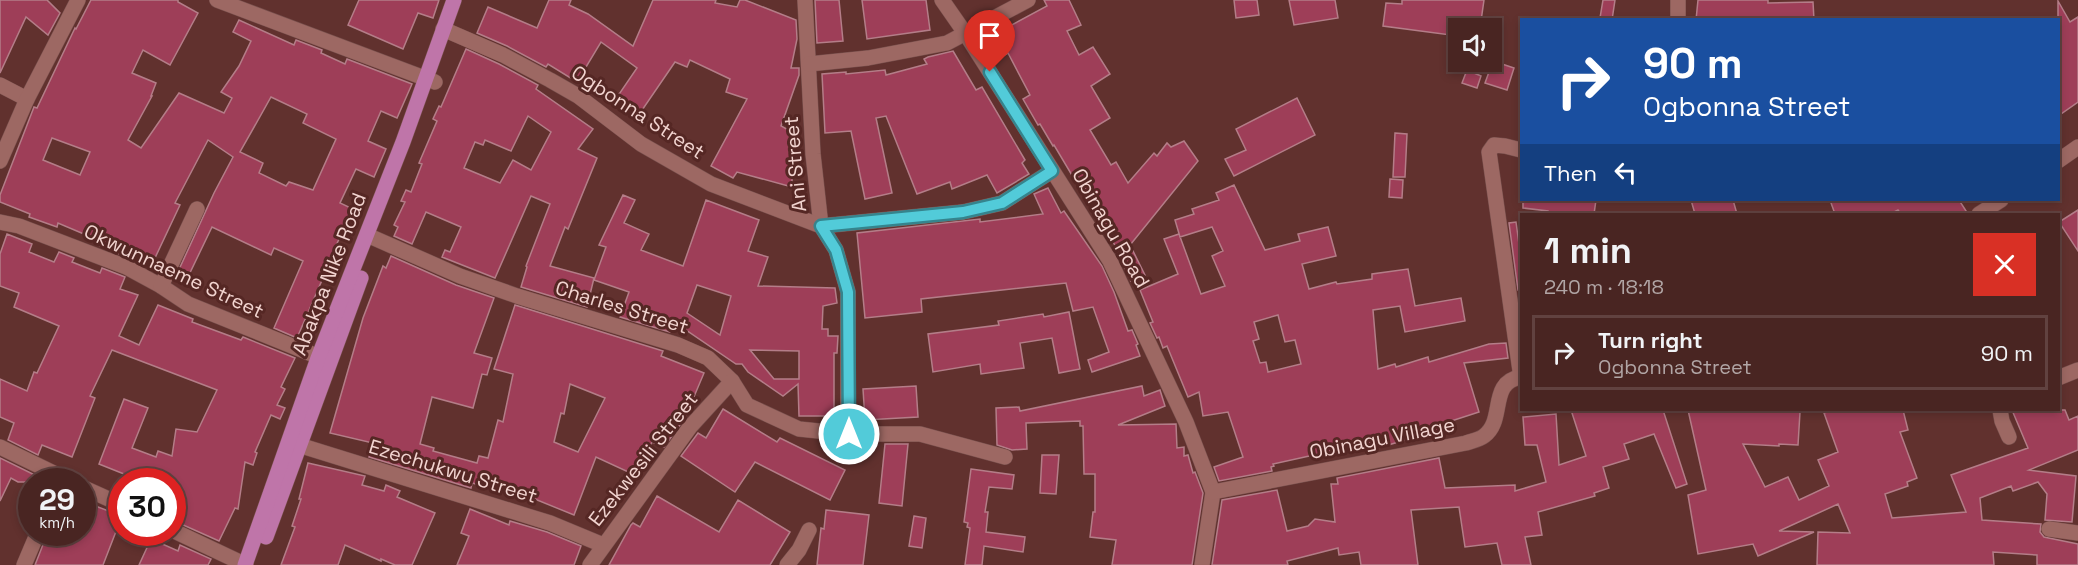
<!DOCTYPE html>
<meta charset="utf-8">
<style>
body{margin:0;font-family:"Space Grotesk",sans-serif;background:#502d2a;color:#f1f3f6;height:100vh;display:flex;flex-direction:column;font-size:22px;white-space:nowrap}
*{box-sizing:border-box;margin:0}
p{font-size:20px;color:#b1a5a5}
.icon{flex:none;width:33px;height:33px;fill:none;stroke:currentColor;stroke-width:2;stroke-linecap:round;stroke-linejoin:round}
.map{position:relative;flex:1;overflow:hidden}
.details{position:absolute;left:1520px;top:213px;width:540px;height:198px;display:flex;flex-direction:column;background:#492522;border-radius:0px;box-shadow:0 3px 9px #0003,0 0 0 2px #614240}
.details>*{flex:none}
.top-card{position:absolute;left:1520px;top:18px;width:540px;height:183px;border-radius:0px;box-shadow:0 3px 9px #0003,0 0 0 2px #614240;background:#1a4fa0;color:#fff;overflow:hidden}
.fabs{position:absolute;left:1448px;top:18px;display:grid;gap:12px}
.fabs a{display:grid;place-items:center;width:54px;height:54px;border-radius:0px;background:#492522;box-shadow:0 3px 9px #0003,0 0 0 2px #614240;font-size:30px}
.speed{position:absolute;left:18px;top:468px;display:flex;gap:12px;font-size:30px;font-weight:700;text-align:center}
.speed>*{display:grid;place-content:center;width:78px;height:78px;border-radius:50%;background:#492522;box-shadow:0 3px 9px #0003,0 0 0 2px #614240;line-height:1}
.speed small{font-size:15px;font-weight:400}
.speed .limit{border:9px solid #d22;background:#fff;color:#111}
.pin{position:absolute;display:grid;place-items:center;width:51px;height:51px;color:#fff;margin:-62px -26px;border-radius:50% 50% 50% 0;rotate:-45deg;box-shadow:0 0 6px #0007}
.pin .icon{rotate:45deg}
.me{position:absolute;width:66px;margin:-33px;rotate:0deg;stroke-linejoin:round;filter:drop-shadow(0 0 4px #0008)}
.turn{display:flex;align-items:center;gap:21px;height:126px;padding:0 24px;font-size:27px}
.turn .icon{width:78px;height:78px;stroke-width:2.5}
.turn b{display:block;font-size:42px;line-height:51px}
.then{display:flex;align-items:center;height:57px;padding:0 24px;background:#0003;gap:12px;font-size:22px}
.round{display:grid;place-items:center;flex:none;width:63px;height:63px;border-radius:0px;background:#502d2a}
.headline{display:flex;align-items:center;justify-content:space-between;height:102px;padding:0 24px}
h1{font-size:36px;font-weight:700;line-height:45px}
ul{padding:0;list-style:none}
li{display:flex;align-items:center;gap:18px;height:75px;margin:0 12px 9px;padding:0 12px;border:3px solid #614240;border-radius:0px}
li div{flex:1}
li b{display:block;font-size:22px}
li em{font-style:normal}
.map>svg:first-child{display:block}
.building{fill:#9e3e58;stroke:#b47d88;stroke-width:1.5;fill-rule:evenodd}
.lines{fill:none;stroke-linecap:round;stroke-linejoin:round}
.minor-casing{stroke:#78504d;stroke-width:16}
.major-casing{stroke:#78504d;stroke-width:16}
.minor{stroke:#9d6863;stroke-width:15}
.major{stroke:#bf75a9;stroke-width:15}
.route-casing{stroke:#35848d;stroke-width:15}
.route{stroke:#52cbd9;stroke-width:10}
.labels{text-anchor:middle;stroke-width:6;stroke-linejoin:round;paint-order:stroke}
.street-label{font-size:20px;fill:#f2d4d0;stroke:#552724}
</style>
<div class="map">
<svg width="2078" height="565" viewBox="0 0 2078 565">
<rect width="100%" height="100%" fill="#61312e"/>
<g class="building">
<path d="M0,0H47L60,13L48,35L26,17L0,73Z"/>
<path d="M91,0H178V2L198,13L170,65L143,50L132,73L156,83L151,96H152L128,140L141,148L179,93L224,113L232,98L221,92L239,66L251,41L233,32L239,20L294,45L296,40L322,50L321,53L345,64L347,59L412,84L397,118L381,111L368,141L386,149L374,177L356,169L340,203L353,209L334,250L340,253L331,273L326,271L297,338L274,328L303,261L274,248L271,255L212,227L186,281L176,276L214,193L233,157L208,140L175,203L180,205L154,260L125,247L122,255L96,244L98,240L58,223L57,227L29,217L30,214L0,202V195L34,107L37,108L75,28L76,29ZM271,97L307,114L303,123L336,139L313,190L289,182L286,186L259,173L263,163L240,152ZM52,138L90,152L80,175L43,160Z"/>
<path d="M359,0H439L433,18L418,13L403,49L348,25Z"/>
<path d="M549,0H571L569,5L588,14L633,46L653,0H716L715,3L737,7L740,0H745L796,20L797,39L791,68H799V75L781,126L792,132V187L737,172L733,178L711,166L747,99L726,92L730,79L690,60L687,67L675,62L636,119L613,103L637,68L601,42L577,82L548,64L546,67L507,46L477,33L488,7L537,28Z"/>
<path d="M815,0H839L843,41L817,43Z"/>
<path d="M862,0H926L930,30L867,39Z"/>
<path d="M1044,0H1069L1081,25L1067,31L1079,55L1093,47L1110,74L1091,86L1110,118L1090,130L1111,165L1116,162L1128,183L1154,153L1157,156L1167,143L1171,147L1184,141L1198,161L1122,255L1133,251L1145,275L1131,281L1111,237L1112,236L1077,175L1073,177L1054,145L1053,146L1040,124L1038,125L1023,99L1030,95L1008,53L996,60L988,45L996,41L993,35L1047,6Z"/>
<path d="M1234,0H1257L1259,15L1236,18Z"/>
<path d="M1289,0H1335L1338,18L1294,25Z"/>
<path d="M1402,0H1484L1480,28H1458V36L1383,26L1386,3L1402,4Z"/>
<path d="M1603,0H1615L1612,20L1600,18Z"/>
<path d="M1698,0H1768V3L1813,2L1814,20H1696Z"/>
<path d="M2058,1L2070,22L2078,17V102L2058,116Z"/>
<path d="M466,49L499,64L538,85L536,89L593,129L578,149L597,158L568,229L565,227L550,266L594,278L587,307L521,287L527,267L526,266L550,204L531,196L495,278L442,257L445,250L450,252L461,227L426,212L412,244L394,236L398,227L394,225L405,202L401,201L406,190L411,192L422,164L419,163L437,121L433,119L439,106L441,107ZM528,116L551,132L531,170L513,160L500,183L464,168L475,142L483,145L485,140L511,151Z"/>
<path d="M953,51L976,90L982,87L1025,160L1022,163L1029,174L997,193L987,175L952,189L950,182L917,194L886,116L876,118L892,193L865,199L851,131L825,133L822,74L846,72V74L885,70L886,75L927,64L924,59L928,57Z"/>
<path d="M1493,61L1514,68L1507,90L1485,83Z"/>
<path d="M1467,70L1481,76L1477,88L1462,83Z"/>
<path d="M1297,98L1315,135L1234,176L1225,159L1246,150L1236,129Z"/>
<path d="M1395,133L1407,134L1405,177H1393Z"/>
<path d="M1390,179L1403,180L1402,198L1389,197Z"/>
<path d="M1234,185L1265,250L1300,241L1298,234L1328,227L1336,256L1302,264L1309,289L1336,282L1337,284L1372,279V274L1408,269L1415,306L1461,298L1465,321L1405,332L1400,306L1373,310L1378,369L1395,364L1396,367L1428,357L1429,362L1489,344L1506,343L1508,358L1464,363L1479,412L1439,425L1441,430L1388,445L1387,440L1341,449L1273,464L1274,466L1271,467L1272,471L1219,481L1214,467L1243,457L1228,412L1203,416L1199,392L1188,397L1167,346L1163,348L1159,337L1157,338L1150,323L1153,322L1140,290L1178,274L1164,239L1179,234L1201,294L1225,286L1212,256L1223,251L1212,227L1180,237L1175,220L1194,214L1192,209L1219,200L1216,193ZM1278,315L1285,342L1295,340L1301,364L1268,372L1266,362L1260,363L1253,341L1259,339L1254,322Z"/>
<path d="M1048,188L1061,213L1064,211L1102,266L1114,292L1128,331L1132,330L1138,344L1136,345L1140,356L1092,372L1088,360L1109,352L1093,307L1073,311L1066,283L921,299L922,312L865,318L857,233L980,219V222L1043,214L1034,194Z"/>
<path d="M623,195L635,200L624,223L649,234L641,250L683,266L706,200L759,220L748,251L768,257L758,286L835,288L837,303L823,306L822,329H828V336H838L837,353H834V416H799L798,384L783,396L748,372L742,364H736L674,322L670,332L620,317L629,292L594,280L606,247L599,245ZM697,285L731,296L720,335L687,313ZM750,350L799,351V379H774Z"/>
<path d="M1523,200H1596L1594,214H1548V211L1523,208Z"/>
<path d="M1691,200H1733L1737,214H1695Z"/>
<path d="M1830,200H1959L1968,214H1901L1898,210L1890,214H1835Z"/>
<path d="M2078,210V251L2059,222Z"/>
<path d="M1516,222L1521,259V290H1518L1509,223Z"/>
<path d="M7,234L32,244L29,252L54,262L59,252L74,258L72,262L100,273L102,268L125,277L120,289L138,295L119,336L139,345L158,305L193,319L192,322L241,340L243,337L295,358L281,387L285,389L277,405L285,408L280,419L271,415L255,452L257,453L253,465L245,462L238,509L235,508L219,541L172,520V482H144L99,464L124,399L148,408L132,448L156,457L158,451L172,456L176,429L197,432L217,390L112,350L90,396L95,398L72,457L42,445L38,455L8,440L14,423L0,417V379L27,391L34,372L37,373L59,326L14,307L19,293L0,286V254Z"/>
<path d="M391,256L456,285L494,298L474,353L492,358L487,375L482,374L473,408L432,397L420,444L434,448L433,451L477,463L479,456L488,458L498,420L503,422L513,374L494,369L515,305L663,351L661,356L704,373L685,418L664,447L652,442L637,476L596,457L574,515L498,484L496,489L472,483L471,488L369,457L373,443L330,433L363,318L383,266L386,268ZM570,384L605,398L578,452L554,442L561,413L564,414Z"/>
<path d="M1069,312L1080,369L1059,373L1052,338L1020,343L1024,368L981,374L980,364L933,372L928,334L999,325L998,321L1043,314L1044,317Z"/>
<path d="M916,386L918,417L865,420L863,389Z"/>
<path d="M1142,386L1144,396L1160,390L1165,406L1118,425L1176,424L1177,448L1184,447V456L1188,455L1193,473L1195,472L1203,493L1192,565H1112L1116,540L1090,537L1093,512H1095V474H1084L1083,426H1080V421L1026,423L1027,449L1012,450L997,445L996,408L1019,407L1020,411Z"/>
<path d="M723,409L777,442L780,438L845,470L830,500L755,462L735,492L681,456L698,433L706,438Z"/>
<path d="M1571,410H1663L1687,484L1676,488L1654,434L1624,444L1629,459L1603,467L1609,488L1594,493L1595,496L1538,512L1542,535L1525,537L1531,565H1502L1497,543L1465,547L1459,507L1411,510L1418,565H1361L1359,552L1339,555L1338,548L1287,561L1288,565H1212L1222,500L1277,490L1287,531L1308,526L1315,519L1335,522L1331,484H1338L1337,478L1439,458L1445,488L1515,485V491L1546,482L1537,445H1525L1523,417L1556,414L1559,465L1586,456Z"/>
<path d="M1688,410H1776V412H1800L1798,445L1779,444V446L1743,444L1765,487L1788,477L1799,500L1829,486L1818,460L1838,452L1824,413L1833,410H1903L1908,430L1900,432L1917,478L1907,482L1908,486L1885,494L1892,518L1966,512L1951,475L2028,448L2012,410H2065L2069,420L2078,416V450L2029,470L2076,476L2072,522L2045,520L2047,494L2038,482L2013,491L2011,486L1980,498L1982,520L2041,524L2040,532L2044,537L2078,544V565H2037V555L1993,552L1994,565H1817L1818,532L1850,533L1838,504L1779,531L1814,532L1758,556L1753,544L1698,554L1688,495L1706,490Z"/>
<path d="M885,444H908L902,506L879,503Z"/>
<path d="M1042,455H1059L1056,494L1040,493Z"/>
<path d="M0,458L49,482H18L11,478L0,501Z"/>
<path d="M308,463L365,476L362,485L384,491L386,485L400,491L397,497L435,513L412,565H395L381,559V561L345,545L338,565H281L295,527L292,526L301,499H299Z"/>
<path d="M971,469L1014,475L1012,489L989,487L985,512H988L986,532L1025,537L1023,552L984,546L982,565H965L970,528L967,527L968,523L964,522Z"/>
<path d="M657,496L719,532L738,500L790,532L770,565H609L631,525L633,523L640,527Z"/>
<path d="M82,501L122,516L103,565H35L48,532H82Z"/>
<path d="M470,509L509,525L510,521L547,532L581,546L574,565H457L469,536L461,533Z"/>
<path d="M826,510L869,515L863,565H817L821,528L824,529Z"/>
<path d="M914,516L926,518L922,548L909,546Z"/>
<path d="M151,539L178,551L180,545L211,559L208,565H139Z"/>
</g>
<g class="lines">
<g class="minor-casing">
<g id="minor">
<path d="M217,0L435,82"/>
<path d="M805,0L813,154L821,226L836,250L848,292V434"/>
<path d="M942,0L965,33L1110,261L1186,422L1213,492L1202,565"/>
<path d="M1678,0V20"/>
<path d="M443,29L503,55L550,80L578,96L641,144L711,184L821,226L963,212L1002,203L1052,171"/>
<path d="M809,64L868,58L947,43L1028,0"/>
<path d="M0,85L27,99"/>
<path d="M0,161L27,99L78,0"/>
<path d="M2058,161L2078,147"/>
<path d="M1979,214L2001,200"/>
<path d="M0,222L19,226L126,267L161,286L188,304L329,361"/>
<path d="M367,235L460,276L517,296L678,345L708,358L732,381L747,405L799,429L848,434H920L1005,457"/>
<path d="M161,286L197,209"/>
<path d="M1521,378L1489,152L1494,145L1505,146L1521,150"/>
<path d="M2058,378L2078,370"/>
<path d="M2000,410L2002,421L2009,437"/>
<path d="M289,442L550,523L603,545"/>
<path d="M0,447L72,482"/>
<path d="M82,487L122,505"/>
<path d="M1213,492L1466,443C1471,441 1479,440 1484,436C1506,420 1488,382 1521,377"/>
<path d="M2049,529L2078,533"/>
<path d="M172,530L246,565"/>
<path d="M24,565L38,532"/>
<path d="M590,565L690,427L732,381"/>
<path d="M787,565L799,550L809,530"/>
</g>
</g>
<g class="major-casing">
<g id="major">
<path d="M266,537L361,278"/>
<path d="M245,565L318,358L403,142L454,0"/>
</g>
</g>
<use href="#minor" class="minor"/>
<use href="#major" class="major"/>
</g>
<g class="lines">
<g class="route-casing">
<path id="route" d="M849,434L848,292L836,250L821,226L963,212L1002,203L1052,171L990,72"/>
</g>
<use href="#route" class="route"/>
</g>
<g class="labels">
<g class="street-label">
<text transform="translate(638 112) rotate(33)" y="7">Ogbonna Street</text>
<text transform="translate(795 164) rotate(-95)" y="7">Ani Street</text>
<text transform="translate(1111 228) rotate(60)" y="7">Obinagu Road</text>
<text transform="translate(174 271) rotate(25)" y="7">Okwunnaeme Street</text>
<text transform="translate(329 274) rotate(-69)" y="7">Abakpa Nike Road</text>
<text transform="translate(622 307) rotate(17)" y="7">Charles Street</text>
<text transform="translate(1382 438) rotate(-11)" y="7">Obinagu Village</text>
<text transform="translate(643 459) rotate(-52)" y="7">Ezekwesili Street</text>
<text transform="translate(453 471) rotate(17)" y="7">Ezechukwu Street</text>
</g>
</g>
</svg>
<div class="fabs">
<a><svg class="icon" aria-label="sound" viewBox="0 0 24 24"><path d="M4 9h4l5-4v14l-5-4H4zM17 9q2 3 0 6"/></svg></a>
</div>
<div class="speed"><div>29<small>km/h</small></div><div class="limit">30</div></div>
<div class="pin" style="left:990px;top:72px;background:#d93025"><svg class="icon" aria-label="arrive" viewBox="0 0 24 24"><path d="M6 21V4h12l-3 4 3 4H6"/></svg></div>
<svg class="me" style="left:849px;top:434px" viewBox="-20 -20 40 40"><circle r="17" fill="#52cbd9" stroke="#fff" stroke-width="3"/><path d="M0-11L8 9 0 5-8 9z" fill="#fff"/></svg>
<div class="top-card">
<div class="turn"><svg class="icon" aria-label="right" viewBox="0 0 24 24"><path d="M7 20v-9h11M14 6l5 5-5 5"/></svg><div><b>90 m</b>Ogbonna Street</div></div>
<div class="then">Then<svg class="icon" aria-label="left" viewBox="0 0 24 24"><path d="M17 20v-9H6M10 6l-5 5 5 5"/></svg></div>
</div>
<section class="details">
<div class="headline"><div><h1>1 min</h1><p>240 m · 18:18</p></div><a class="round" style="background:#d93025;color:#fff"><svg class="icon" aria-label="close" viewBox="0 0 24 24"><path d="M6 6l12 12M18 6L6 18"/></svg></a></div>
<ul>
<li><svg class="icon" aria-label="right" viewBox="0 0 24 24"><path d="M7 20v-9h11M14 6l5 5-5 5"/></svg><div><b>Turn right</b><p>Ogbonna Street</p></div><em>90 m</em></li>
</ul>
</section>
</div>
